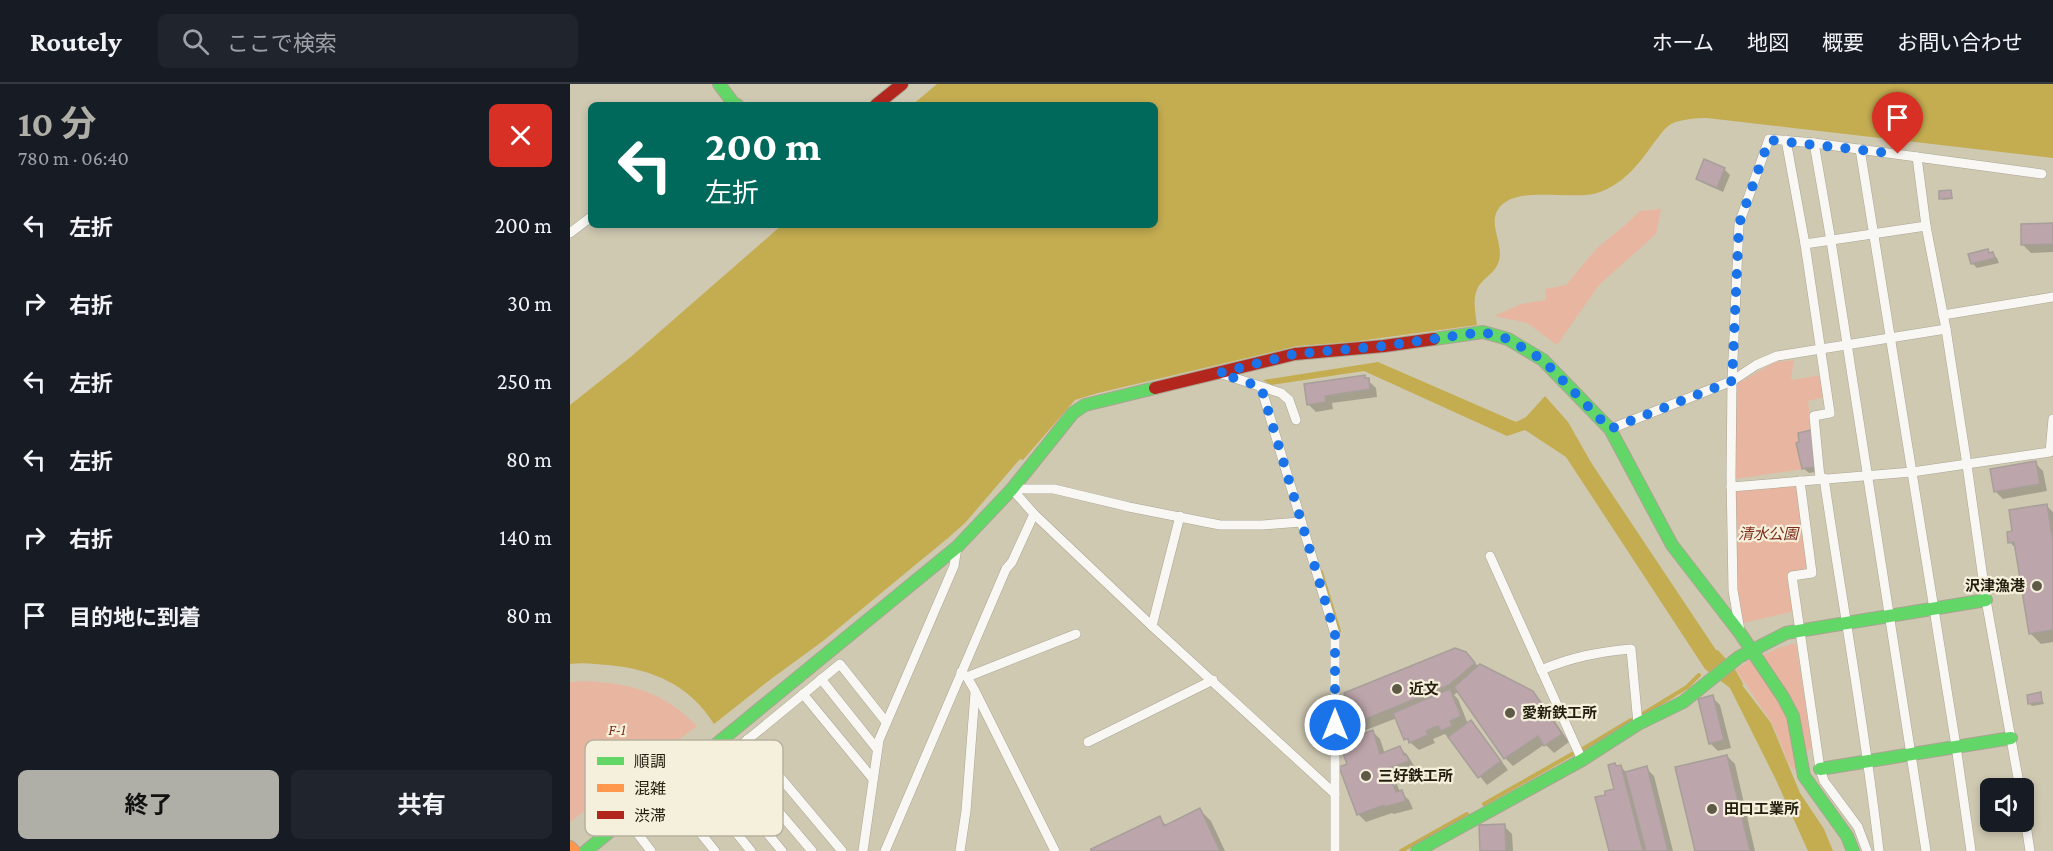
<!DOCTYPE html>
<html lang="ja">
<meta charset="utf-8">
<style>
body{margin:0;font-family:"Crimson Pro","Noto Sans JP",serif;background:#20242c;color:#f1f3f6;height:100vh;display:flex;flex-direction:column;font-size:22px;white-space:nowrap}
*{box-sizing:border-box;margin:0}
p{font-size:20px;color:#9ea1a6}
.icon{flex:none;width:33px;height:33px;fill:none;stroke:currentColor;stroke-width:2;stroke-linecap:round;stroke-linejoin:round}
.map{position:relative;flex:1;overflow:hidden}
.drawer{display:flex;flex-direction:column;background:#171b24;width:570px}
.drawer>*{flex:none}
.hud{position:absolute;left:18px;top:18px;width:570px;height:126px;border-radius:9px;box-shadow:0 3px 9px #0003;background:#00695c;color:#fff;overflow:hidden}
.buttons{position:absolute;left:1410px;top:694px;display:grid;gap:12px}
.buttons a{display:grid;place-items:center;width:54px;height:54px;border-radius:9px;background:#171b24;box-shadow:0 3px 9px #0003;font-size:30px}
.pin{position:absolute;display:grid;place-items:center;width:51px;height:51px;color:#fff;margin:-62px -26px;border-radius:50% 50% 50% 0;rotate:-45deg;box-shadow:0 0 6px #0007}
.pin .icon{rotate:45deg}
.me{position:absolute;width:66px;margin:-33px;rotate:0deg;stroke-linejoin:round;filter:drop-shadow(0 0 4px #0008)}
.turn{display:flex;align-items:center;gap:21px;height:126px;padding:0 18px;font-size:27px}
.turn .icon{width:78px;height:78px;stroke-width:2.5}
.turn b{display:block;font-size:42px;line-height:51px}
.round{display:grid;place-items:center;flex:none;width:63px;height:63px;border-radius:9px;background:#20242c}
.overview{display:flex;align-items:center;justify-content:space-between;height:102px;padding:0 18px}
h1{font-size:36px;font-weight:700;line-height:45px;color:#afaea7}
.button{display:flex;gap:12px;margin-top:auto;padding:12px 18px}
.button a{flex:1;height:69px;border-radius:9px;background:#afaea7;color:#111;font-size:24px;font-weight:700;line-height:69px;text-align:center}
.button a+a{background:#20242c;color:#f1f3f6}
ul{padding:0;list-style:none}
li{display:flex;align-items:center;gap:18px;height:78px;padding:0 18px}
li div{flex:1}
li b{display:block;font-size:22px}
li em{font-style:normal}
header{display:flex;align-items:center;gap:36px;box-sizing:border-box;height:84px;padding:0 30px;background:#171b24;border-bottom:2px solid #363941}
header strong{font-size:28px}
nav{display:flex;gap:33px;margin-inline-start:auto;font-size:21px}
.search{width:420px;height:54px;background:#20242c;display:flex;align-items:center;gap:15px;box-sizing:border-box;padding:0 21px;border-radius:9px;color:#9ea1a6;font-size:22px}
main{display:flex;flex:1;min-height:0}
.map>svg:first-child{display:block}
.green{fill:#e8b6a0}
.water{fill:#c4ad51}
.shadow{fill:#0003}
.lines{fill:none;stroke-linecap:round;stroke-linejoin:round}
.stream{stroke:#c4ad51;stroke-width:4}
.building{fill:#bca5ab;stroke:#a79f99;stroke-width:1.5}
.street-casing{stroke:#aaa593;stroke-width:10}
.fast-casing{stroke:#aaa593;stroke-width:14}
.slow-casing{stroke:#aaa593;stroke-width:14}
.jam-casing{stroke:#aaa593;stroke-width:14}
.street{stroke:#f8f7f3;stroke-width:9}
.fast{stroke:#63d668;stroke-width:12}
.slow{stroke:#ff974d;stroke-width:12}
.jam{stroke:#b3261e;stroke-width:12}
.route{stroke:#1a73e8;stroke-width:10;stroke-dasharray:0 18}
.poi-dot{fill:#5f5947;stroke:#f5f0db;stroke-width:2}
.labels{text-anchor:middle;stroke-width:4.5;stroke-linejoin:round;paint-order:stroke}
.park-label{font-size:15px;font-style:italic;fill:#7d2a18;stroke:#f5f0db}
.poi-label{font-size:15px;font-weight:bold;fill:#221d0e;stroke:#f5f0db;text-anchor:start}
.key{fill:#f5f0db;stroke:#b6b19e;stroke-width:1.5}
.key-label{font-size:16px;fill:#221d0e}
</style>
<header>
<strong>Routely</strong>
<div class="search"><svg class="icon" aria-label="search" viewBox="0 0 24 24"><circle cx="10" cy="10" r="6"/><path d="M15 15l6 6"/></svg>ここで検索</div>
<nav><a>ホーム</a><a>地図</a><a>概要</a><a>お問い合わせ</a></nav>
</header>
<main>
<section class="drawer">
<div class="overview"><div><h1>10 分</h1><p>780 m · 06:40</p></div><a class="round" style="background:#d93025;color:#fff"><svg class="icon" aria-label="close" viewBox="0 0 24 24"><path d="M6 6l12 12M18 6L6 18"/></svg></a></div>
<ul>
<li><svg class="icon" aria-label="left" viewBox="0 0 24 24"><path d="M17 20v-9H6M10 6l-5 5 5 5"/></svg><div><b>左折</b></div><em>200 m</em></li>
<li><svg class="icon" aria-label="right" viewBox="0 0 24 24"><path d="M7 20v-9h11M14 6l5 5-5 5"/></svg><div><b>右折</b></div><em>30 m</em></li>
<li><svg class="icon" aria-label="left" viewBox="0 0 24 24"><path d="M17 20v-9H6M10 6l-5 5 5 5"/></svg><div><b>左折</b></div><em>250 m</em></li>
<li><svg class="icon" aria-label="left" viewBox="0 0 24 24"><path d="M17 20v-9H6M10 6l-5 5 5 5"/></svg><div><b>左折</b></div><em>80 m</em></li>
<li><svg class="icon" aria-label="right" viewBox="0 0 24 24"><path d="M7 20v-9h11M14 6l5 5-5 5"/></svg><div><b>右折</b></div><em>140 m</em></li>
<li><svg class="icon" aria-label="arrive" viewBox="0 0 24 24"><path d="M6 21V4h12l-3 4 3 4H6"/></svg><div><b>目的地に到着</b></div><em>80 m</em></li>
</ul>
<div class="button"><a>終了</a><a>共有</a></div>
</section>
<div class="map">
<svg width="1483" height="767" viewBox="0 0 1483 767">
<rect width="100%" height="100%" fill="#cfc9b2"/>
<g class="green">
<path d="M1091,125L1086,150L1029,201L987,261L957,239L924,232L951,220L976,216L975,205L996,201L1027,164L1054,142L1070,127Z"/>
<path d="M1224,276L1221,296L1251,291L1255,313L1238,317L1247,383L1165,395V301L1205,278Z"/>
<path d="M1228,399L1239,486L1217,489L1225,527L1169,540L1161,411L1173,404Z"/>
<path d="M1226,559L1242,665L1235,667L1192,572L1208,564Z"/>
<path d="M1181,575L1201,602L1220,638L1232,692L1220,682L1202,639L1166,586Z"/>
<path d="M15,597C63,600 92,607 127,642L0,738V598Z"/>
</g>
<g class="water">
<path d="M367,0H1483V74L1137,34C1127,34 1111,35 1101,40C1093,45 1089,53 1083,60C1069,80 1054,99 1030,108C1003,118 947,100 929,124C917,139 934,160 929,177C926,187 918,191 912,198C901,209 905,227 907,241L781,258L727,262L528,309L505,316L453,376L450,375L395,439L378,454L253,557L201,595L144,640C120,601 82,585 38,581C25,580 13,578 0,580V321L63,271L212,141H585V21H342Z"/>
<path d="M808,278L946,338L956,333L975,312L998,338L1022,380L1150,572L1201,639L1230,709L1254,745L1263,767H1238L1206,696L1160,604L1135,585L996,373L955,346L937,352L794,287L701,301L693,296Z"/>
</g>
<g class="shadow">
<path d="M1135,77L1155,86L1160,91L1153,108L1133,99L1127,94Z"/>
<path d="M1381,108L1383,115L1373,116L1371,114Z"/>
<path d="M1483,141V168L1461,169L1453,161L1452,142Z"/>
<path d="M1418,167L1427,174L1429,179L1407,184L1402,179Z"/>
<path d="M794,293L806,304L807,313L762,319L763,325L746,328L738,320Z"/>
<path d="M1228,360L1251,387L1239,389L1233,384Z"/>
<path d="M1465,379L1473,387L1477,407L1433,415L1425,407Z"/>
<path d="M1477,422L1483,428V558L1471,560L1460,549L1446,465L1440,458L1444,449Z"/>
<path d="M904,578L909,583L962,609L971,617L999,658L984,669L975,660L943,682L935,674L889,607L884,611L888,615L898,640L901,638L909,646L938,686L917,701L875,650L863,655L865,659L849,666L836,655L827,634L796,646L788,639L776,610Z"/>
<path d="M1470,610L1474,620L1462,622L1460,620Z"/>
<path d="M1142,613L1150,621L1161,664L1148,667L1140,659Z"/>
<path d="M802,647L810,655L815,670L830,664L838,672L846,685L824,693L830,708L839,716L843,725L824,730L822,729L796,738L788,730L779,681Z"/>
<path d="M1157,672L1165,680L1185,767H1126L1107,684Z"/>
<path d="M1050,682L1057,689L1076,684L1084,692L1103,767H1041L1027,714L1037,712L1046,706L1047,683Z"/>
<path d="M630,726L641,737L655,767L523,766L589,734L597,742Z"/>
<path d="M934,742L942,750L943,767H912L910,743Z"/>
</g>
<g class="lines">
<g class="stream">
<path d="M751,488L769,547"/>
<path d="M1147,568L1163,586L1171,600"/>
<path d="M1071,631L1117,603L1129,591"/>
<path d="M1011,666L1061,636"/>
<path d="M914,720L1004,669"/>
<path d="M831,767L897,730"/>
</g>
</g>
<g class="building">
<path d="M1134,75L1155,84L1147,104L1126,95Z"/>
<path d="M1381,106L1382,114L1369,115V107Z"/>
<path d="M1483,139V160L1451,161V140Z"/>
<path d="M1418,165L1419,169L1423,168L1425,174L1401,180L1398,170Z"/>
<path d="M795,291V294H799L800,305L755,312L756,318L737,321L734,300Z"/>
<path d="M1241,346L1247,383L1232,385L1226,359L1229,358L1228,349Z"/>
<path d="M1466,377L1470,400L1424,408L1420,385Z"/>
<path d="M1477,420L1483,457V546L1459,550L1444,458L1438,459L1437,448L1442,447L1439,426Z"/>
<path d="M885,564L896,568L905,579L879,601L786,639L774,609Z"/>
<path d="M910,580L963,607L992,650L974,662L968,652L934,675L884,603Z"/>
<path d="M880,605L891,632L880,637L882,642L871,647L868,642L856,647L858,651L839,659L838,654L834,656L823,629Z"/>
<path d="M1471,608L1472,618L1458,620L1457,611Z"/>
<path d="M1143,611L1154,656L1139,660L1128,615Z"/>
<path d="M901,636L931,677L908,694L878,653Z"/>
<path d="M803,646L810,670L830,662L834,671L836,670L839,677L817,685L826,708L832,706L836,717L814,723V721L787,731L769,683L777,680L771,664L773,663L771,658Z"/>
<path d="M1157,671L1180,767H1125L1105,683Z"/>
<path d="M1045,679L1046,682L1051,681L1073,767H1039L1025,713L1035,711V707L1044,705L1038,681Z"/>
<path d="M1077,682L1098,767H1076L1055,688Z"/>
<path d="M630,724L650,767H521V765L590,732L594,742Z"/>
<path d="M935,740L936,767H910L909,741Z"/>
</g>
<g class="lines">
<g class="street-casing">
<g id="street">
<path d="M1216,56L1235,160L1260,329L1244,332L1250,394"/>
<path d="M1244,59L1261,157L1356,767"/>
<path d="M1290,65L1386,662L1401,767"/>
<path d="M1347,73L1356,142L1376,245L1397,381L1416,516L1450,705"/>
<path d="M0,149L21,133"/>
<path d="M1235,160L1356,142"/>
<path d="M1373,231L1483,213"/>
<path d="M649,289L711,309L719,316L726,336"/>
<path d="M691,303L765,550V767"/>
<path d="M1040,345L1162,297L1186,281L1207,272L1376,245"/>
<path d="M1254,394C1272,518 1295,642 1309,767"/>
<path d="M1230,397L1242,489L1222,492L1250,685L1254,697L1288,743L1297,767"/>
<path d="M1161,403L1342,388L1480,368L1483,335"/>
<path d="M442,405L464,430L582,542L765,710"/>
<path d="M442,405H484L559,423L650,441H692L731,438"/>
<path d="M920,472L1012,676"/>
<path d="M582,542L610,432"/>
<path d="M1170,547L1163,506L1161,391L1162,297L1169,140L1199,55L1244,59L1472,90"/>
<path d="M971,586C1002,573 1028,568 1061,565L1068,640"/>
<path d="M391,588L397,593L405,607L485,767"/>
<path d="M397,593L506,550"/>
<path d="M251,595L307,665"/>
<path d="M233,610L303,695"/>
<path d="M178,655L272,767"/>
<path d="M518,658L643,596"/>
<path d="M160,670L242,767"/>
<path d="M144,684L212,767"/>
<path d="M126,699L181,767"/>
<path d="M104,716L270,580L316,638"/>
<path d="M1454,728L1460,767"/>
<path d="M81,767L64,745L104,716L145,767"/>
<path d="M293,767L309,656L384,482L387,463"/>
<path d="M315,767L436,485L442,478L464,430"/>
<path d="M390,767L396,727L405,609"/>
</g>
</g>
<g class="fast-casing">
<g id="fast">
<path d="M149,0L164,20L167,21"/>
<path d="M864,255L913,248L938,255L973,276L1040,345L1102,461L1170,549L1213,613L1223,632L1234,692L1277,752L1283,767"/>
<path d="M1250,685L1441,654"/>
<path d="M16,767L387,463L442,405L503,329L515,321L585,304"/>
<path d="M847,767L1012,676L1068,640L1113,618L1169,573L1216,549L1416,516"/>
</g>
</g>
<g class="slow-casing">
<path id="slow" d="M0,763L4,767"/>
</g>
<g class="jam-casing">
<g id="jam">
<path d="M306,21L332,0"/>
<path d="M585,304L725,270L814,262L864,255"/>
</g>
</g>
<use href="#street" class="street"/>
<use href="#fast" class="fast"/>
<use href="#slow" class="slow"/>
<use href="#jam" class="jam"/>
</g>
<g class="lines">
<path class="route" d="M765,641V550L691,303L649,289L725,270L814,262L913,248L938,255L973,276L1040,345L1162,297L1169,140L1199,56L1328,70"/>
</g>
<g class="poi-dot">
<circle cx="1467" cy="502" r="6"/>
<circle cx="827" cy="605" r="6"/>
<circle cx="940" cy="629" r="6"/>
<circle cx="796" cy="692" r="6"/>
<circle cx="1142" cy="725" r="6"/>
</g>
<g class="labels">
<g class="park-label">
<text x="1198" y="455">清水公園</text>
<text x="47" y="651">F-1</text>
</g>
<g class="poi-label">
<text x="1455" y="507" text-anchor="end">沢津漁港</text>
<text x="839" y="610">近文</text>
<text x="952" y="634">愛新鉄工所</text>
<text x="808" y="697">三好鉄工所</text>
<text x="1154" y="730">田口工業所</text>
</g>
</g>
<rect x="15" y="656" width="198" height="96" rx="9" class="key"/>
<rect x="27" y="673" width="27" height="8" fill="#63d668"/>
<rect x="27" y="700" width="27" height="8" fill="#ff974d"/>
<rect x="27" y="727" width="27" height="8" fill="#b3261e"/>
<g class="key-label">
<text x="64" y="683">順調</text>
<text x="64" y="710">混雑</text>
<text x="64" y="737">渋滞</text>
</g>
</svg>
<div class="buttons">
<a><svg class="icon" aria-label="sound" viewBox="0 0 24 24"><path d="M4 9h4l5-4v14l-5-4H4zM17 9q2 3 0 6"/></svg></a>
</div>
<div class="pin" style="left:1328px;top:70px;background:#d93025"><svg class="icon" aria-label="arrive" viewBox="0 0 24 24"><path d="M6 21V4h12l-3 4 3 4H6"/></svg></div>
<svg class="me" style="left:765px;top:641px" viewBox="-20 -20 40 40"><circle r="17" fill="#1a73e8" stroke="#fff" stroke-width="3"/><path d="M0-11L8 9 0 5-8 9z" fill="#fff"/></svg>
<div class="hud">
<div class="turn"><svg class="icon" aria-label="left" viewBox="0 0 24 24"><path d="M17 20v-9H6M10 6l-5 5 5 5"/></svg><div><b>200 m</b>左折</div></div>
</div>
</div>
</main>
